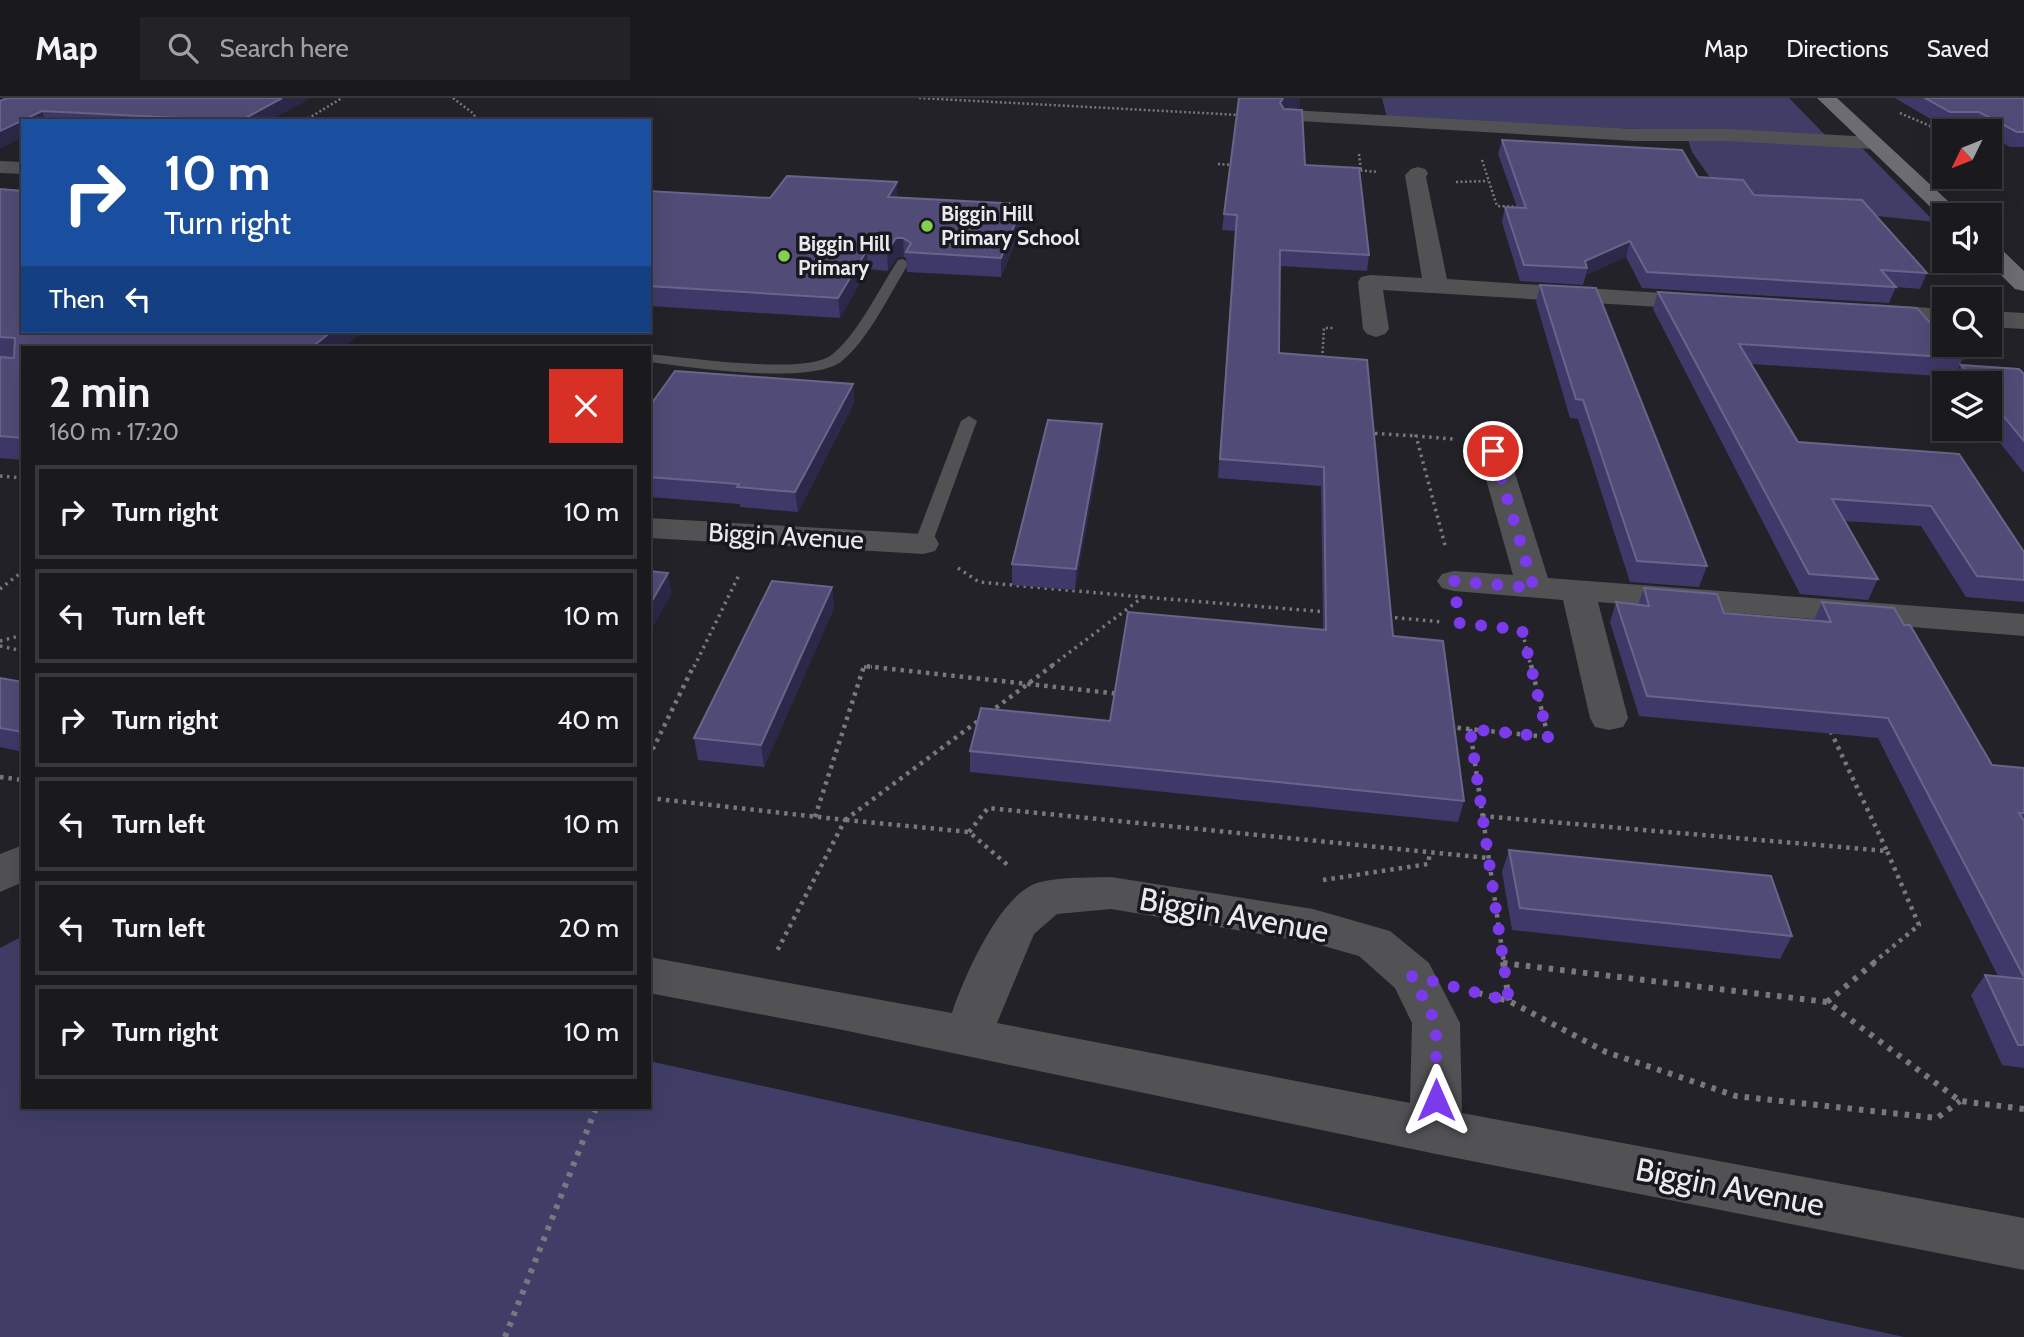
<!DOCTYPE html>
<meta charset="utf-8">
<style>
body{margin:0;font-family:Cabin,sans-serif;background:#232327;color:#f1f3f6;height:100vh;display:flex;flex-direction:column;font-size:26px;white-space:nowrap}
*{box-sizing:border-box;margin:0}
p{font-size:23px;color:#9fa1a4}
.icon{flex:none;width:38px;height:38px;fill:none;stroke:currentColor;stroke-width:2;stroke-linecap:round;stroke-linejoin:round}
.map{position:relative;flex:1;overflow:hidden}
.sheet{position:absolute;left:21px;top:248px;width:630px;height:763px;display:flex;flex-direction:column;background:#1a1a1e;border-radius:0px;box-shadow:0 7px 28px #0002,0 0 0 2px #38383c}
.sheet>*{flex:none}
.guide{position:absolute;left:21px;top:21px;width:630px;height:214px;border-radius:0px;box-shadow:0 7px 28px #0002,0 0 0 2px #38383c;background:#1a4fa0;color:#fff;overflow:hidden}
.needle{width:46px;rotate:227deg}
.buttons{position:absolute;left:1932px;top:21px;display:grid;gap:14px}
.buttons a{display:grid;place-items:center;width:70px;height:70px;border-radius:0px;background:#1a1a1e;box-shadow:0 7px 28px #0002,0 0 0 2px #38383c;font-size:35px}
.pin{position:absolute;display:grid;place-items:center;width:60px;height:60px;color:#fff;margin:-30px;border:4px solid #fff;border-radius:50%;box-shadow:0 2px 7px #0007}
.me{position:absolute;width:77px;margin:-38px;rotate:0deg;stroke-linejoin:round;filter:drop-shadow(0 0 5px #0008)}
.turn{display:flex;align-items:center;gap:24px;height:147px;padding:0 28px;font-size:32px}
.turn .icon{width:91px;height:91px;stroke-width:2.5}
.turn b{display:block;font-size:49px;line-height:60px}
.then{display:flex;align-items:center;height:66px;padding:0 28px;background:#0003;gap:14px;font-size:26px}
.round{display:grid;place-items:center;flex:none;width:74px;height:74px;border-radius:0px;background:#232327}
.summary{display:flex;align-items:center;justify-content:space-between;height:119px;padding:0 28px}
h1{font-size:42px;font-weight:700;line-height:52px}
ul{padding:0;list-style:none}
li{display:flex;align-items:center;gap:21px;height:94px;margin:0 14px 10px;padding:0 14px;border:4px solid #38383c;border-radius:0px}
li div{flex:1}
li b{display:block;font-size:26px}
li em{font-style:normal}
header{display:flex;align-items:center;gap:42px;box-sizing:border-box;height:98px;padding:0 35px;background:#1a1a1e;border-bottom:2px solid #38383c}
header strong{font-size:33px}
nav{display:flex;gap:38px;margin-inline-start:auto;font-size:24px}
.search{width:490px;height:63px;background:#232327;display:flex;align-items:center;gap:18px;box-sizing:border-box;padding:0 24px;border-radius:0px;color:#9fa1a4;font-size:26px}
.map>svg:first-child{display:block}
.green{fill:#403e67}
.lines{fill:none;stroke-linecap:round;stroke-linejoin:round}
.path-far3{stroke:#78787e;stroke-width:2.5;stroke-dasharray:2 2.5;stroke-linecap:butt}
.path-far2{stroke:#78787e;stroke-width:3.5;stroke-dasharray:2.5 4.5;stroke-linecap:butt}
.path-far1{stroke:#78787e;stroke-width:4.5;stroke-dasharray:3.5 5;stroke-linecap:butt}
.path{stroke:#78787e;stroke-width:6;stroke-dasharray:4.5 7;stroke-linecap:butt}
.lane{fill:#525255;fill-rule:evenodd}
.street{fill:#525255;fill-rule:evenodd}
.secondary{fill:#6c6c72;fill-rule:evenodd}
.wall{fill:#3e3969}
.shaded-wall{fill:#2b2849}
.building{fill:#504c77;stroke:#68658a;stroke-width:2}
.route{stroke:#7c3aed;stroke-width:12;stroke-dasharray:0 21.6}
.poi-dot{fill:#83d04e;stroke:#18181f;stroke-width:2.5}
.labels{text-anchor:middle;stroke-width:7;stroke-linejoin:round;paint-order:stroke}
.far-poi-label{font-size:21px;font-weight:bold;fill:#e9e9ee;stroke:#18181f;text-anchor:start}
.street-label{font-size:26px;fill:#e9e9ee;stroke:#18181f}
.near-street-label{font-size:32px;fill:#e9e9ee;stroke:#18181f}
</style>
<header>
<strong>Map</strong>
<div class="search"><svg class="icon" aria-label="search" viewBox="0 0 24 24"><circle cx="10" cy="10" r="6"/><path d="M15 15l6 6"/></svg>Search here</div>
<nav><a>Map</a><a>Directions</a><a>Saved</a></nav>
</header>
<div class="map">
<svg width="2024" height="1239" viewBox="0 0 2024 1239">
<rect width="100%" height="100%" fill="#222228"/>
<g class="green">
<path d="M1382,0H1789L1827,39L1387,20Z"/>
<path d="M1733,41L1861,49L1935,124L1848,115L1718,91L1692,54L1688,42Z"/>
<path d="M23,838V1010H649V963L1904,1239H0V850Z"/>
</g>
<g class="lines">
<g class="path-far3">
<path d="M453,0L474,16L476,23"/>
<path d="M919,0L1240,17"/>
<path d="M1900,15L1944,34"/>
<path d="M304,23L342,0"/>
<path d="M1359,56L1361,73"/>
<path d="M1482,62L1497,108L1520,109"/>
<path d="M1218,66L1235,67"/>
<path d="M1356,72L1378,74"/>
<path d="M1456,84L1488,83"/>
<path d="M1322,264L1324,230H1333"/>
</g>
<g class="path-far2">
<path d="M1368,335L1416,338"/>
<path d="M0,378L23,380"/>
<path d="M1445,447L1416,338L1453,341"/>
<path d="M958,470L979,484L1143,499L1050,569"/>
<path d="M0,491L23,473"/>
<path d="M1143,499L1327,514"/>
<path d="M1388,519L1443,524"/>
<path d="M1518,531L1522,532L1531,569"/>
<path d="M0,543L23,537"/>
<path d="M0,548L23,553"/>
<path d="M694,569L740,475"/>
<path d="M864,569H872"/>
</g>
<g class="path-far1">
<path d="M989,615L1053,567"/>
<path d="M1449,629L1548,639L1531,567"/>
<path d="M1470,631L1504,865"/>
<path d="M649,659L694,567"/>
<path d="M0,679L23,682"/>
<path d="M649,700L845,722L777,853"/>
<path d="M1482,718L1887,753L1830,632"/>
<path d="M815,719L864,568L1120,596"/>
<path d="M845,722L982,620"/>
<path d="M846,722L969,734L1010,769"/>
<path d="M969,734L988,710L1488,760"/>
<path d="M1323,782L1428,766L1430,754"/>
<path d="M1503,865H1506"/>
<path d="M1873,865L1919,827L1887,753"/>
</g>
<g class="path">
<path d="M1503,864L1509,903"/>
<path d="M1503,865L1827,904L1960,1003L2024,1011"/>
<path d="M1478,895L1509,903L1606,954L1736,998L1937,1020L1960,1003"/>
<path d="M1827,904L1875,864"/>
<path d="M505,1239L596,1010"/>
</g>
<g class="lane">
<path d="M903,161L909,165C890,195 869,241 842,263C810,288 691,269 649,264V256C686,259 801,277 830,258C855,241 881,188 898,162Z"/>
<path d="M969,318L977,323L932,446L929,450H917L914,446L961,323Z"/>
</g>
<g class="street">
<path d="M1290,12L1635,31H1728L1873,39L1880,41L1883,45L1880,49L1873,51L1728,43H1635L1283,22L1281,18L1283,14Z"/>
<path d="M0,63L23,64V76L0,75Z"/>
<path d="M1418,69L1425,71L1428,75L1426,79L1447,181L1708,198L1717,200L1720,205L1717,210L1708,212L1383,192L1389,231L1385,236L1376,239L1367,236L1363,231L1358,184L1361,179L1370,177L1422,180L1405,77L1411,71Z"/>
<path d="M1873,206L1944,211V227L1864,219L1860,214L1864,209Z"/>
<path d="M1990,213L2024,215V231L1990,229Z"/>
<path d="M1493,344L1504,347L1508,353L1548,480L2024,516V538L1598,504L1628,620L1623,629L1609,632L1595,629L1590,620L1563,502L1454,493L1442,490L1437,483L1442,476L1454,473L1513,477L1478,353L1482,347Z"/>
<path d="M649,420L923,436L935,439L939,446L935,453L923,456L649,440Z"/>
<path d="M23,747V784L0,794V756Z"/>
<path d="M1111,779L1313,811L1390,833L1429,865L1460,925L1462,1015L2024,1120V1172L1436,1056L838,931L649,895V859L952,915C964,879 996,807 1030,788C1049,778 1089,780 1111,779ZM1111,811L1313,845L1359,858L1395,890L1412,925L1410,1005L997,925L1034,836L1057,816Z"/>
</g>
<g class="secondary">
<path d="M1817,0H1837L1963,117H1944V122Z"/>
<path d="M1990,146L1998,148L2024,173V193L2015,191L1987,163H1990Z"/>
</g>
</g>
<g class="wall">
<path d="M1239,0H1300L1299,10L1289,11L1305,67L1369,157L1367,173L1280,168L1279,255L1393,538L1464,703L1458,724L970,674V653L1110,623L1323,532L1321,388L1218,380L1235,133L1222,132Z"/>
<path d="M1895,0H2024V49H2010L1990,38V33H1981L1972,28L1944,29Z"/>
<path d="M0,3L270,23H23V39L0,50Z"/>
<path d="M1502,42L1698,79L1754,97L1927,175L1920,191L1896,189L1889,205L1642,190L1626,159L1586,177L1583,187L1520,183L1502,124L1505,109H1517L1498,56Z"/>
<path d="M0,91L23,233H363L342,250H23V362L0,360Z"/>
<path d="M649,93L770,100L898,99L1023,125L1001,179L907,174L906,160L904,159H897L888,173L868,171L840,220L649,208Z"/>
<path d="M1540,187L1707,468L1699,489L1630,484L1578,321L1570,320L1536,204Z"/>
<path d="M1658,194L1963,260L1955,279L1751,266L1798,344L2024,454V504L1966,499L1921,428L1845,423L1878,481L1868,502L1800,496L1653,211Z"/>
<path d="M1961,267L2024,276V375L1989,331H1990V285H1953Z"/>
<path d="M853,286L854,305L798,414L740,409V406L649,399V309Z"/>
<path d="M1101,346L1075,492L1012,487V466Z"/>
<path d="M832,489L834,510L764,669L698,662L694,640Z"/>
<path d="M1644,490L1724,515L1814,522L1822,504L1992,667L2024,670V970L2002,967L1971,897L1985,877L1998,878L1878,640L1639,618L1610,524L1616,504L1638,507Z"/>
<path d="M0,580L23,584V654L0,649Z"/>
<path d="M1509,752L1792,838L1780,861L1512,832L1502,774Z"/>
</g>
<g class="shaded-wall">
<path d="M282,0H311L270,23H240Z"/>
<path d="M1283,0H1300L1299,10L1282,11L1280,5Z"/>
<path d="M42,13L46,23H23V39L0,50V33Z"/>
<path d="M897,84L898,102L888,99Z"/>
<path d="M1023,106V125L1001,179V160Z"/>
<path d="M896,140H903L904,159H897L888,173L887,153Z"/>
<path d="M1630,143L1626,159L1586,177L1587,170L1585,163Z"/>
<path d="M867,152L868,171L840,220L838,200Z"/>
<path d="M332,233H363L342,250H311Z"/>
<path d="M853,286L854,305L798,414L795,394Z"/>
<path d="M1102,326L1101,346L1075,492L1076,471Z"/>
<path d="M668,475L672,495L649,536L652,548L649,553V508Z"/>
<path d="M832,489L834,510L764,669L761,647Z"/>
</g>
<g class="building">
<path d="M7,0H282L240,23L42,13L0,33V3Z"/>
<path d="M1239,0H1283L1280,5L1284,11L1302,12L1305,67L1359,70L1369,157L1280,152L1279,255L1367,262L1393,538L1443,543L1464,703L970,653L981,610L1110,623L1128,514L1326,532L1324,369L1220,361L1237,117L1224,116Z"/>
<path d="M1925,0H2024V34H2017L1979,14H1950Z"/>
<path d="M1502,42L1682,52L1698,79L1743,82L1754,97L1862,102L1927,175L1881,172L1896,189L1647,174L1630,143L1585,163L1587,170L1524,167L1505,109L1526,110Z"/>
<path d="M787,78L897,84L888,99L1023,106L1001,160L906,154L911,145L903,140H896L887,153L867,152L838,200L649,188V93L770,100Z"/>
<path d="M0,91L23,93V233H332L311,250H23V340L0,338V259L14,260L15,240L0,239Z"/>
<path d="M1540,187L1596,190L1707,468L1637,463L1583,302L1576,301Z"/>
<path d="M1658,194L1917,210L1944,240V247H1951L1963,260L1739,246L1798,344L1959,356L2024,454V482L1977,478L1931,408L1832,401L1878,481L1809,476Z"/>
<path d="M1961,267L2019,271L2024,276V343L1990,302V285H1976Z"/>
<path d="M675,273L853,286L795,394L737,389L739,386L649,379V309Z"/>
<path d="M1048,322L1102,326L1076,471L1012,466Z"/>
<path d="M649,473L668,475L649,508Z"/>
<path d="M772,483L832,489L761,647L694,640Z"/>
<path d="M1644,490L1717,496L1724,515L1831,524L1822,504L1894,510L1904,527H1910L1992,667L2024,670V715H2019L2024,723V879L1888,620L1647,598L1616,504L1649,508Z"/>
<path d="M0,580L23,584V634L0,630Z"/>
<path d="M1509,752L1771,778L1792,838L1520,810Z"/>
<path d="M1985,877L2024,881V947H2018Z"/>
</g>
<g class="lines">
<path class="route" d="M1436,1002V925L1412,878L1509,903L1470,631L1548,639L1522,532L1459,525L1454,483L1534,490L1493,353"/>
</g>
<g class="poi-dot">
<circle cx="927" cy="128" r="7"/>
<circle cx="784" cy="158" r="7"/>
</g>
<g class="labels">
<g class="far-poi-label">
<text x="941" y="123">Biggin Hill<tspan x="941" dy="24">Primary School</tspan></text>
<text x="798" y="153">Biggin Hill<tspan x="798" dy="24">Primary</tspan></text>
</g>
<g class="street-label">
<text transform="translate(786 438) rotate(3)" y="9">Biggin Avenue</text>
</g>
<g class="near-street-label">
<text transform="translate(1234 817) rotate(10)" y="11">Biggin Avenue</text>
<text transform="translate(1730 1089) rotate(11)" y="11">Biggin Avenue</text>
</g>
</g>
</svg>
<div class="buttons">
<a><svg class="needle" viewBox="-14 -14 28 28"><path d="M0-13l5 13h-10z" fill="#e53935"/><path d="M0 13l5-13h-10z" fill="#9fa1a4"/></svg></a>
<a><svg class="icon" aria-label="sound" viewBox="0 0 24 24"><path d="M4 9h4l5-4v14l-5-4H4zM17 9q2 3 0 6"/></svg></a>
<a><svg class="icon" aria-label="search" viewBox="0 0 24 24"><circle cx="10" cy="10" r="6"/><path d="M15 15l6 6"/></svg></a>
<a><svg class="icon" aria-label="layers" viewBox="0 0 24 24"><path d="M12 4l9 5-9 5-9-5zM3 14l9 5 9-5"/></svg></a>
</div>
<div class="pin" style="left:1493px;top:353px;background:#d93025"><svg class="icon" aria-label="arrive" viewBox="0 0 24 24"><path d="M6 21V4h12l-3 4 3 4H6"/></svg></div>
<svg class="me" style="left:1436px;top:1002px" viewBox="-20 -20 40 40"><path d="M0-17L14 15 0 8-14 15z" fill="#7c3aed" stroke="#fff" stroke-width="4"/></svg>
<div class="guide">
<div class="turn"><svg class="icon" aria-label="right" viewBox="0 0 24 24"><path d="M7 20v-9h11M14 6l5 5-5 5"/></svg><div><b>10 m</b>Turn right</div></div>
<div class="then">Then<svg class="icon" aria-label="left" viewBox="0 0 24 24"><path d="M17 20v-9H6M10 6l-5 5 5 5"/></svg></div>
</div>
<section class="sheet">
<div class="summary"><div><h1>2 min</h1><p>160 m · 17:20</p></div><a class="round" style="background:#d93025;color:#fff"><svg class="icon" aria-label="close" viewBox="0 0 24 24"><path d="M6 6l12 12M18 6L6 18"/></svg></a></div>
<ul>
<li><svg class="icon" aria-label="right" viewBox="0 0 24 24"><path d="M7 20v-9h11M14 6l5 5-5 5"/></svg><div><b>Turn right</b></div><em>10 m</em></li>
<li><svg class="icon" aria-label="left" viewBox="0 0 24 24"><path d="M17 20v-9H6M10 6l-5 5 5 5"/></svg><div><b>Turn left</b></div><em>10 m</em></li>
<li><svg class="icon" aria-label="right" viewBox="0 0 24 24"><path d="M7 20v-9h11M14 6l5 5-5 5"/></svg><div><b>Turn right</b></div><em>40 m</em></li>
<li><svg class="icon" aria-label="left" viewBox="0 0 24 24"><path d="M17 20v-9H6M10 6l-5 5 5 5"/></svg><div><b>Turn left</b></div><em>10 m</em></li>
<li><svg class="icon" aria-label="left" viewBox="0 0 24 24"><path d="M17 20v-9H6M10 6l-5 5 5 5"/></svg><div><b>Turn left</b></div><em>20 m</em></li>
<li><svg class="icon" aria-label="right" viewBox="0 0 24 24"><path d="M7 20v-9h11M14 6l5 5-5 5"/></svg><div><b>Turn right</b></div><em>10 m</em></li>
</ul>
</section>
</div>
